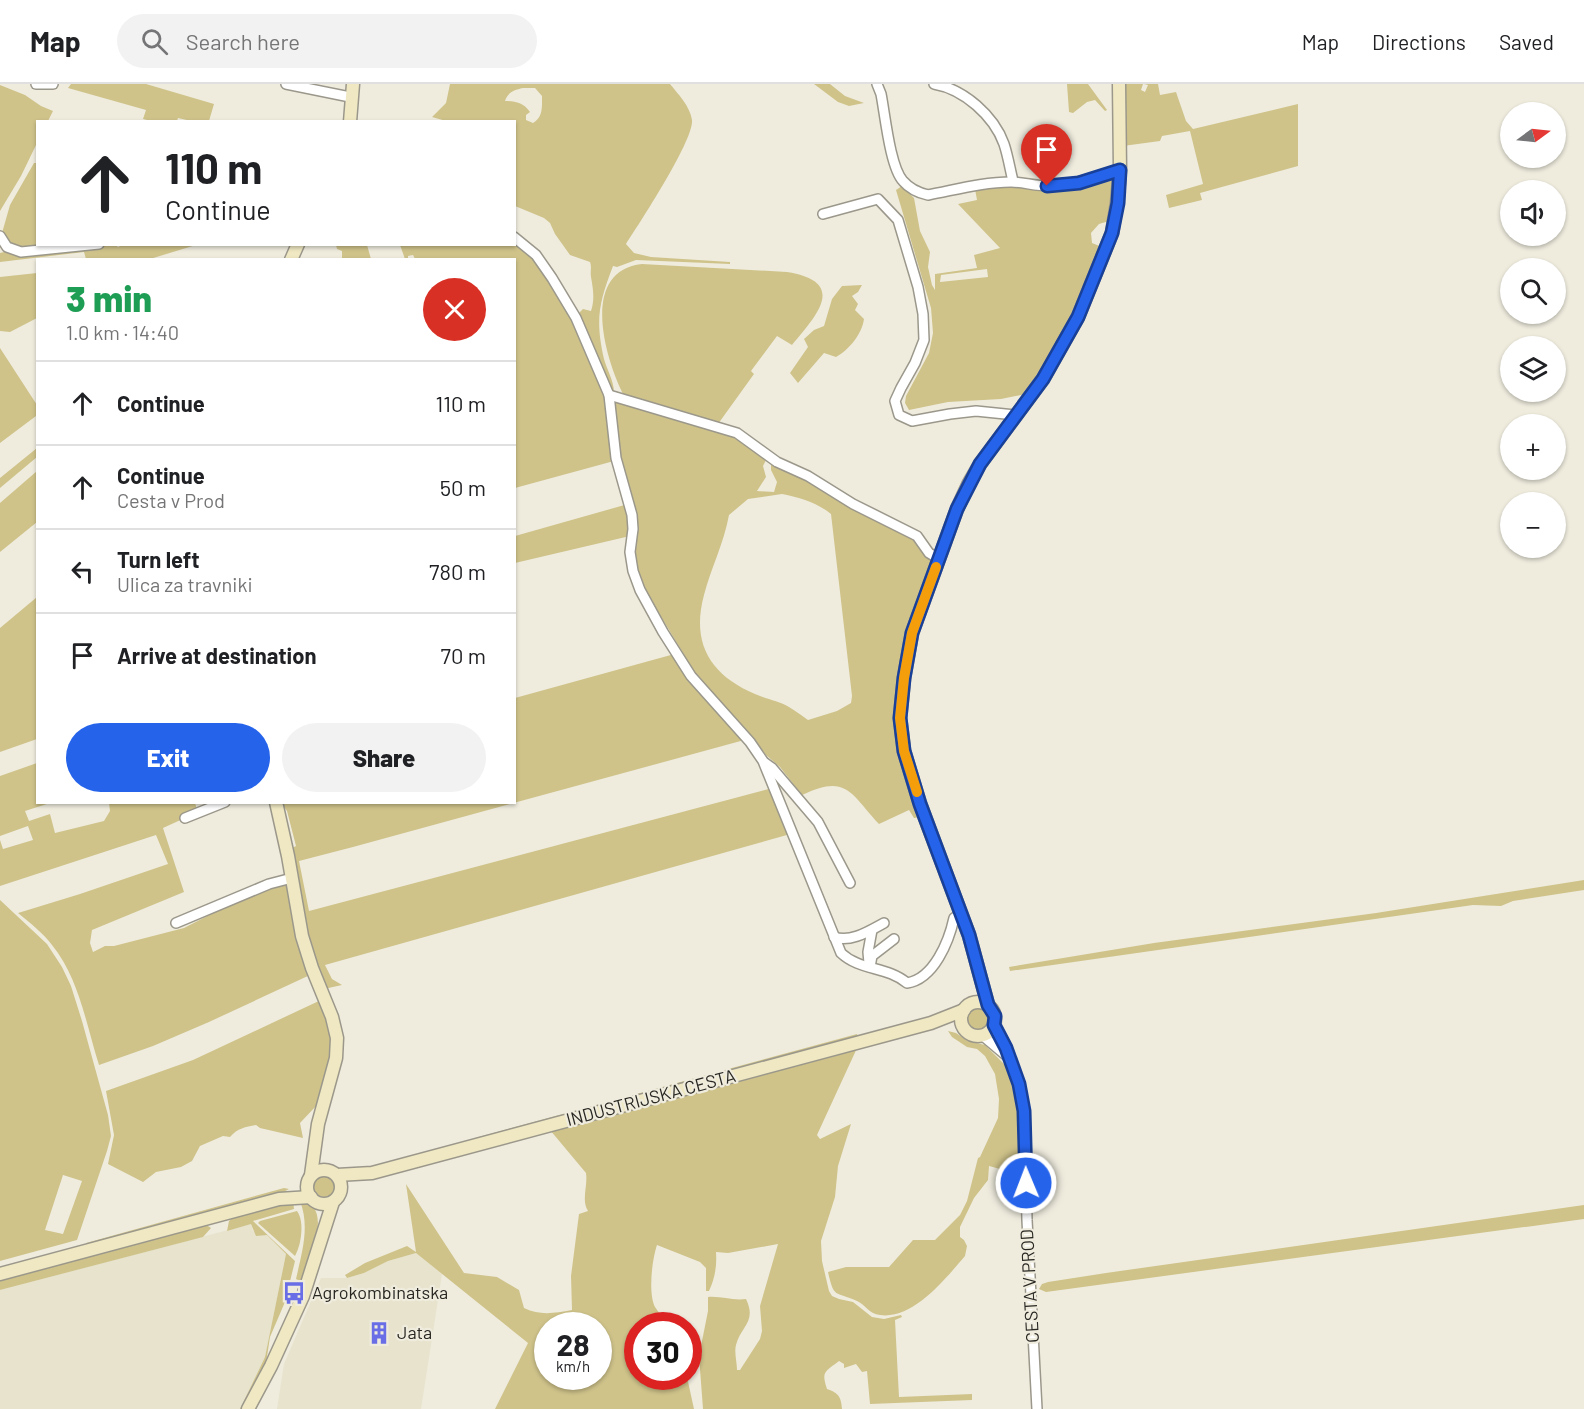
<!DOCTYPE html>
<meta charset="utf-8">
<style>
body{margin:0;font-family:Barlow,sans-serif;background:#f2f2f2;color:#202124;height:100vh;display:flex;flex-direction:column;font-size:22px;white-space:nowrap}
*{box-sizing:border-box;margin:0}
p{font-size:20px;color:#757577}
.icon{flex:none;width:33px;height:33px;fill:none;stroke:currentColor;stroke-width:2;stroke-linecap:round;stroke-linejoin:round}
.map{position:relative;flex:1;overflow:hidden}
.panel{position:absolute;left:36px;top:174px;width:480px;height:546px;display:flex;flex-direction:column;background:#fff;border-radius:0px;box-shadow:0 2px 4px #0004}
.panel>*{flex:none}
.banner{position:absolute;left:36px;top:36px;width:480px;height:126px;border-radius:0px;box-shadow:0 2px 4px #0004;background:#fff;color:#202124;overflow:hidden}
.needle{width:39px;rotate:75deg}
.fabs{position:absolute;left:1500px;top:18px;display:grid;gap:12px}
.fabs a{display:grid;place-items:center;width:66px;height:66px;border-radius:50%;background:#fff;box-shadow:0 2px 4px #0004;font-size:30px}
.speed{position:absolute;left:534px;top:1228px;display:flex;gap:12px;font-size:30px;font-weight:700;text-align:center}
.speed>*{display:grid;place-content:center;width:78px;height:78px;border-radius:50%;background:#fff;box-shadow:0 2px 4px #0004;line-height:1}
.speed small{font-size:15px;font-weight:400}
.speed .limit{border:9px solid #d22;background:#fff;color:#111}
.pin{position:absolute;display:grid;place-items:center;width:51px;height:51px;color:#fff;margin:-62px -26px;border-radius:50% 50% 50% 0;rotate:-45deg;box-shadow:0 0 6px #0007}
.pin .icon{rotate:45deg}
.me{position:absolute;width:66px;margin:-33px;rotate:359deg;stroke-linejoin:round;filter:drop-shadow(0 0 4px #0008)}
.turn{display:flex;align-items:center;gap:21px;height:126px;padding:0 30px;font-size:27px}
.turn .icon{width:78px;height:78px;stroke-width:2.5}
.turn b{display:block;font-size:42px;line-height:51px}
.round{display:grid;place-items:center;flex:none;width:63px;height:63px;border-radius:32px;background:#f2f2f2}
.overview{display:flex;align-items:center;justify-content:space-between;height:102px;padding:0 30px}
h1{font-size:36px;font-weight:800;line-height:45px;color:#1e9e55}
.action{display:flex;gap:12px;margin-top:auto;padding:12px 30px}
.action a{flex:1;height:69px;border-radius:36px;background:#2563eb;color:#fff;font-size:24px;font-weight:800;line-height:69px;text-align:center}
.action a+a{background:#f2f2f2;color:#202124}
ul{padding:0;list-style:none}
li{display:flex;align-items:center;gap:18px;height:84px;padding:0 30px;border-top:2px solid #e0e0e0}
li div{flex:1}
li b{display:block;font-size:22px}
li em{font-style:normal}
header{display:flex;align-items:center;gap:36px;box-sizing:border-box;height:84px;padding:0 30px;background:#fff;border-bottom:2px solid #e0e0e0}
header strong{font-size:28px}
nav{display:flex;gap:33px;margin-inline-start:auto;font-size:21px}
.search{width:420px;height:54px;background:#f2f2f2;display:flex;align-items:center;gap:15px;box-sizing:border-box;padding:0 21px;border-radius:33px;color:#757577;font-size:22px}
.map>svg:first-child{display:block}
.built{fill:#e7e3cd}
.green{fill:#cfc38a;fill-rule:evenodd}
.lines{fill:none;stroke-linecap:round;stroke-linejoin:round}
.street-casing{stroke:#9b988b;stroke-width:12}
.secondary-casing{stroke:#9b988b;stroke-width:15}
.street{stroke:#fff;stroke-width:9}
.secondary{stroke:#efe8c2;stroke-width:12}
.route-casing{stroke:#184099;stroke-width:15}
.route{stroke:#2563eb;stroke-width:10}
.slow{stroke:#f59e0b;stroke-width:10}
.labels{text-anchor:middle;stroke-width:4.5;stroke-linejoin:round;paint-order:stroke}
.street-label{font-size:18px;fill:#282722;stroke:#efecde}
.poi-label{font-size:18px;fill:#282722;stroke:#efecde;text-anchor:start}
</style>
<header>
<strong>Map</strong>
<div class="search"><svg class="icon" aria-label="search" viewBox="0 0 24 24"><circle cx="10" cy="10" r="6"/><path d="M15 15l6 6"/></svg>Search here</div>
<nav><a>Map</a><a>Directions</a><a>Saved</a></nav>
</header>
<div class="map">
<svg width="1584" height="1325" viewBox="0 0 1584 1325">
<rect width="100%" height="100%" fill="#efecde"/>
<g class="built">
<path d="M251,1140L253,1147L267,1151L286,1170L265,1273L240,1325H0V1206Z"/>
<path d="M416,1169L442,1190L421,1325H277L284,1280L321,1194H347L364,1189L388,1177Z"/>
</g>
<g class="green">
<path d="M71,0H146L214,20L209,37H191L178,34L177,37H151L143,35L146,26L68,4Z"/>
<path d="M450,0H670C678,10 690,22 692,36C694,56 639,140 626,160L634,169L651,173L730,178V180L636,176L617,183L613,182C599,219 595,235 604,275C607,286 613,295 614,307L606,299L578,230L583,225L591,227C595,215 593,205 591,193C590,187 592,184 590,178L570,171L555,150L550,139L544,134L515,122L514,38L446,37L432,33L446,19ZM523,4H535L542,12C542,23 543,33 533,39L526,36V31L530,28C524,19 515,17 505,17C508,8 514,6 523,4Z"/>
<path d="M814,0H830L845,12L864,19L849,22L838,18Z"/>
<path d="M1067,0H1088L1107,26L1105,27L1095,16L1087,18L1073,29L1069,28Z"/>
<path d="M1123,0H1143L1141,6L1145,8L1148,1L1144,0H1158L1160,11L1176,8L1186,37L1193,45L1298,20V82L1200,109L1202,116L1169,124L1166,111L1203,100L1190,47L1162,52L1160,57L1123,62Z"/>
<path d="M0,1L25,11L41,22L53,27L48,37L38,38L37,59L21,92L0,127Z"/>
<path d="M34,79H38V160L84,161L12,164L2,149L10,121Z"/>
<path d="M1112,92L1115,94L1109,137L1099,140L1091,149L1092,159L1102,163C1081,214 1058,266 1026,310L1001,315L948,318L909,326L905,319L906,312L929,269L933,249L931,224L896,106L902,102L914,114L920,147L930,168L928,183L932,201L935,206V190L977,184L974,171L1000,164L958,120L977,116L975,105L999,102L1031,103ZM987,185L988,193L940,198L941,191Z"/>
<path d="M515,152L527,161L581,248L607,317L614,377L515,404L514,176L415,175L413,171L408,172V175H405L400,161L514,160Z"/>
<path d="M115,160L118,163L124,160L196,161L150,175H86L84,168L0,178V169L4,168L76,165Z"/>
<path d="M336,161H367L371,175H342V167L337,165Z"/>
<path d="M642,180L787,188C849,198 816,232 792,261L777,252L751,287L754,290L718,340L624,312C605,275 579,187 642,180Z"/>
<path d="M37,189V234L10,248L0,247V193Z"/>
<path d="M862,201L858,208L852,212L858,220L855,226L864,235C862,250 849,266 836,273L824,269L798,299L790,289L808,263L804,255L814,246L824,242L832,215L842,202Z"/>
<path d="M0,264L37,321V333L36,332L0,359Z"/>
<path d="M617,316L735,351L764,372L766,376L763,382L766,393L757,407L774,408L777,398L771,386V378L904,444L934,477L897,630L922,733L914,734L909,726L879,740C851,710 847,689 802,711L780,683L766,671L752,652L697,592L643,503L636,486L634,438L620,386L613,318ZM782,410C801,414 816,418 831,430L852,612L851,619L837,627L808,636C802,632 796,627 789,623C779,617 766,615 755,610C710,591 691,559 704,511C711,484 724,459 729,431L748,415Z"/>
<path d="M37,364V373L0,404V394Z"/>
<path d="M37,387V438L0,468V419Z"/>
<path d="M628,420L630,452L515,479V452Z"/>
<path d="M37,513V655L0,668V544Z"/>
<path d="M678,569L748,655L353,763L299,777L309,827L776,703L794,749L325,881L332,895L342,901L324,905L312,873L290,765L296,762L287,727L281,719L514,718L515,614Z"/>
<path d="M37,679L38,718L50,719L25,727L29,737L50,730L55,749L104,737L110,727L109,719H195L198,728L163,744L184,808L92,846L90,859L93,868L105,862H114L184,844L258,806L288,800L310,891L209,938L153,962L99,981C86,940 79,894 52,861C43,849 30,839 18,829L80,810L168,780L156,751L0,802V756L3,765L33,756L28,742L0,752V692Z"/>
<path d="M1584,796V806L1513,817L1501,822L1473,821L1010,887L1009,883L1154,859L1376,829Z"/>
<path d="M0,816L47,860L62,883L71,902L82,937L108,1031L111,1052L107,1067L77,1156L0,1177ZM63,1091L82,1097L63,1150L45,1146Z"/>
<path d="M321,916L333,952L328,990L317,1021L300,1039L303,1054L260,1044L256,1041C245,1043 238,1044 230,1053L223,1052L200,1062L192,1077L181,1083L156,1088L143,1098L108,1080L114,1051L106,1007L193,976Z"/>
<circle cx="978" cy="935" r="11"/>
<path d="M948,947L956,949L968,957L985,961L1005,981L1015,1001L1019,1021L1022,1113L1017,1111L1012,1092L1000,1085L989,1082L988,1096L974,1114L960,1143V1153L964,1156L967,1162L965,1172C946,1194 913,1236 880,1231C869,1230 866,1221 857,1217C835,1207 834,1215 828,1188L846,1183H889L913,1156H935L960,1131L967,1117L978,1074L980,1073L998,1034L999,1015L995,990L985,972L977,965L967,963L952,953Z"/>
<path d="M857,950L858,953L475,1057V1054Z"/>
<path d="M858,962L817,1051L820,1055L851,1040L838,1082L835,1113L821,1157L822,1177L829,1207L832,1212L839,1215L853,1218L872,1233L884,1235L901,1231L902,1233L895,1236L899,1313L972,1310V1316L870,1320L867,1287L862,1288L856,1280L844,1284V1280L839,1277C825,1288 821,1287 827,1305C839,1309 841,1313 842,1325H703L699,1272L708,1227V1213C722,1212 733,1217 746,1215C757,1238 741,1242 736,1261C734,1268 737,1278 737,1286H740L760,1255L762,1247L760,1222L778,1160L728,1169L716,1168C717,1182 715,1194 709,1207H706V1184L700,1178L657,1161C652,1176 648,1209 655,1223C659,1230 666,1236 670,1242H638V1293H687L694,1325H495L528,1259L416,1169L388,1177L364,1189L347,1194L345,1191L365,1179L407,1162L416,1168L406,1100L464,1189L497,1193L519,1206L524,1224C541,1232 554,1229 572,1226L571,1192L579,1130L588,1127C581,1116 588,1102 586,1089L550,1046ZM548,1242H598V1293H548Z"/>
<circle cx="325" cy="1102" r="11"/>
<path d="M284,1104L289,1105L280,1110L87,1162L86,1159Z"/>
<path d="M293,1117L294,1125L253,1137L295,1177L285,1218L270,1253L266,1279L242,1325H240L265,1273L286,1170L267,1151L256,1152L251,1140L227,1147L229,1137L235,1132Z"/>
<path d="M300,1117C336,1121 308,1178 300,1197L296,1195C302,1168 310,1143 300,1117Z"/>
<path d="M1584,1121V1135L1046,1208L1039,1205L1042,1200L1048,1198L1106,1189Z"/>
<path d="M297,1127C305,1138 301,1161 295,1172L258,1139L260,1137Z"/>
<path d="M205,1140L211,1144L203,1153L0,1206V1194Z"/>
</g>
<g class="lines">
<g class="street-casing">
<g id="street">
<path d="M36,0H53"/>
<path d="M286,0L350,13"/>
<path d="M877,0L881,10C885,30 890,83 903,97C909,104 919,109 928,111C955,106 983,98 1011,98C1023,98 1035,102 1048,102C1073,101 1096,93 1120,85"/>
<path d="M934,0C964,5 994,32 1004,60C1008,72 1010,85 1013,97"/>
<path d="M823,130L878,115L898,136L918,203L923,230L924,256L915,279L901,304L895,317L899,331L912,337L950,330L976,327L1015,331"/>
<path d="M0,152L7,163L21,168L99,160"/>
<path d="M514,153L536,171L552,194L576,234L609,311L616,374L632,431L633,445L630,468L633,487L640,506L663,548L691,592L750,658L763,677L841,869C860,887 887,882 907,899C934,895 949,857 954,834L961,830"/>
<path d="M609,311L737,349L777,378L808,392L853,420L917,452L929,469L939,475"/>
<path d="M765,679L772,684L818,738L850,799"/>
<path d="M185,734L225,718"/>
<path d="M176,839L269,800L292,794"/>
<path d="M834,853C851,859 869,847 884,839"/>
<path d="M869,879L868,868L872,846"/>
<path d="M870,883L872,872L894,855"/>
<path d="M995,941L1017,992L1024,1022L1027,1136L1037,1325"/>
<path d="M983,952L1008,973"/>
</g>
</g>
<g class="secondary-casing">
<g id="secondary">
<path d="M350,38L353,0"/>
<path d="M291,176L298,160"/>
<path d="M276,718L288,772L302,852L312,884L332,933L337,954L336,974L318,1040L311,1091"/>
<circle cx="978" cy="935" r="17"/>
<path d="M988,921L969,851L920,720L904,667L900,634L904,594L912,549L957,425L969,399L980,380L1043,295L1078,233L1112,149L1117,119L1120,85L1119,0"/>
<circle cx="324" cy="1103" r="17"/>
<path d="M337,1091L372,1089L931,939L964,926"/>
<path d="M0,1190L279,1115L311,1113"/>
<path d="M248,1325L271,1282L303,1212L333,1118"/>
</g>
</g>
<use href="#street" class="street"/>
<use href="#secondary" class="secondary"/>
</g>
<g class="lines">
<g class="route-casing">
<path id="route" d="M1026,1099L1024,1027L1019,1000L1006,964L994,941L995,932L988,921L969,851L920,720L904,667L900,634L904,594L912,549L957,425L980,380L1043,295L1078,233L1112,149L1118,119L1120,86L1079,99L1047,102"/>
</g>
<use href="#route" class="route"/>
<path class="slow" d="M917,708L904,667L900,634L904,594L912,549L936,483"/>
</g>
<defs>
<g id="bus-bare" transform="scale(1.8)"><path d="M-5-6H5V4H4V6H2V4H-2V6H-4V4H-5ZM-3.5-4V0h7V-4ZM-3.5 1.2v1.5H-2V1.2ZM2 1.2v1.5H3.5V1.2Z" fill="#696de6" stroke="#efecde" stroke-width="2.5" paint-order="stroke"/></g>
<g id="building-bare" transform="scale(1.8)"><path d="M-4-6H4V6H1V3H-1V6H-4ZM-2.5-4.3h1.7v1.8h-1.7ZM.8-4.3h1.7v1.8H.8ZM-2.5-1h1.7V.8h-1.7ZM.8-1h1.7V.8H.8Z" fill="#696de6" stroke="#efecde" stroke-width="2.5" paint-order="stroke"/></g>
</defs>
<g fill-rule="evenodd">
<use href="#bus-bare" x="294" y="1209"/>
<use href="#building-bare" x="379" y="1249"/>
</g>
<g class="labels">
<g class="street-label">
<text transform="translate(651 1014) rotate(-15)" y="6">INDUSTRIJSKA CESTA</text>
<text transform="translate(1030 1202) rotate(-93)" y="6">CESTA V PROD</text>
</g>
<g class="poi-label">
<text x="312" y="1215">Agrokombinatska</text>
<text x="397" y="1255">Jata</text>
</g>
</g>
</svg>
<div class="fabs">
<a><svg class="needle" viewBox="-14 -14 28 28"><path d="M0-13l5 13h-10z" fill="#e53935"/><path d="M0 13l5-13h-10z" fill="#757577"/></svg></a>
<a><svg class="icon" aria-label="sound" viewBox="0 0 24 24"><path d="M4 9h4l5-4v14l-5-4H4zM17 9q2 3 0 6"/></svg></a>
<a><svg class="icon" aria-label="search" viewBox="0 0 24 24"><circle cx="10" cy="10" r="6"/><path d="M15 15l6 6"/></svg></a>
<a><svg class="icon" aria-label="layers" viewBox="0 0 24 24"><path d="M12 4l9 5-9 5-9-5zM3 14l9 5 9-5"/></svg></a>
<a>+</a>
<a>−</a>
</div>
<div class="speed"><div>28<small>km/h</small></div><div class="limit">30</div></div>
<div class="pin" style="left:1047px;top:102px;background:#d93025"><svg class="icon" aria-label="arrive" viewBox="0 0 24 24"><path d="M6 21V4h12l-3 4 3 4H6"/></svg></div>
<svg class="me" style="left:1026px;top:1099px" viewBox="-20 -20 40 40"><circle r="17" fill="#2563eb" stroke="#fff" stroke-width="3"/><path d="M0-11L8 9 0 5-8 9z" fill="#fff"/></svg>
<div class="banner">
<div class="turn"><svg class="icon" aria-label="ahead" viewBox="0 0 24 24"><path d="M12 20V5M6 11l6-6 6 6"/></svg><div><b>110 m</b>Continue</div></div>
</div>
<section class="panel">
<div class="overview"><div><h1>3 min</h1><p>1.0 km · 14:40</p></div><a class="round" style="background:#d93025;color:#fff"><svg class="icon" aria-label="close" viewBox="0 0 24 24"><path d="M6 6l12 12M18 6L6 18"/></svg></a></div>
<ul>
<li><svg class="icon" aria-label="ahead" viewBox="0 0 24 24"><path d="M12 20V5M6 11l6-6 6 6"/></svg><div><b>Continue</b></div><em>110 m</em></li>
<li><svg class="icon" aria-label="ahead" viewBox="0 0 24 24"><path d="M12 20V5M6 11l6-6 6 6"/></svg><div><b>Continue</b><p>Cesta v Prod</p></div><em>50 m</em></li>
<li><svg class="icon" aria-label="left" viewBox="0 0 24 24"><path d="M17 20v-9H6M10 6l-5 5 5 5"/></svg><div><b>Turn left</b><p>Ulica za travniki</p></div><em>780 m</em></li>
<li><svg class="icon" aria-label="arrive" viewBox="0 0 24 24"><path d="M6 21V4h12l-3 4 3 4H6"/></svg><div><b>Arrive at destination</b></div><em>70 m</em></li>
</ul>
<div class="action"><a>Exit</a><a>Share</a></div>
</section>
</div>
